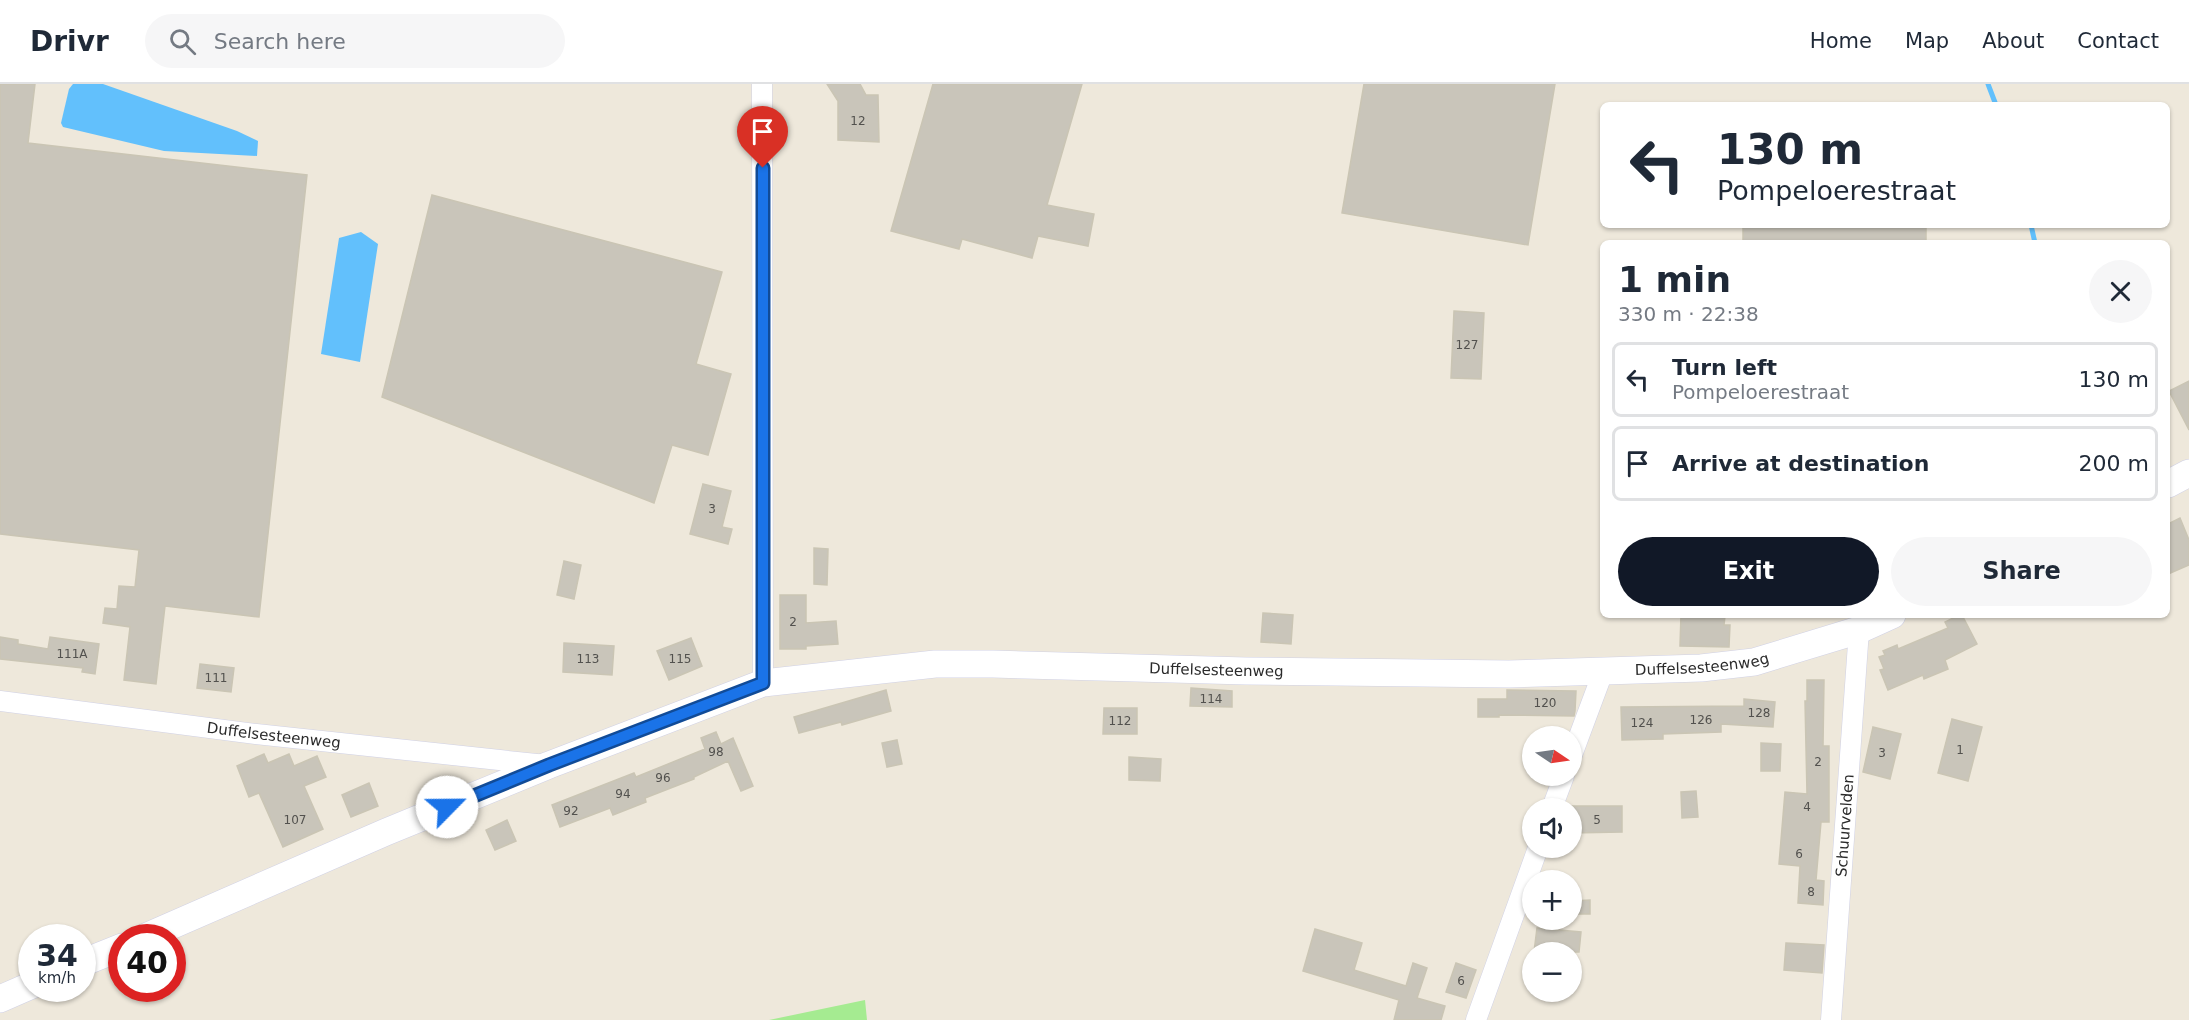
<!DOCTYPE html>
<meta charset="utf-8">
<style>
body{margin:0;font-family:"DejaVu Sans",sans-serif;background:#f6f6f7;color:#1f2937;height:100vh;display:flex;flex-direction:column;font-size:22px;white-space:nowrap}
*{box-sizing:border-box;margin:0}
p{font-size:20px;color:#747a83}
.icon{flex:none;width:33px;height:33px;fill:none;stroke:currentColor;stroke-width:2;stroke-linecap:round;stroke-linejoin:round}
.map{position:relative;flex:1;overflow:hidden}
.drawer{position:absolute;left:1600px;top:156px;width:570px;height:378px;display:flex;flex-direction:column;background:#fff;border-radius:9px;box-shadow:0 2px 4px #0004}
.drawer>*{flex:none}
.top-card{position:absolute;left:1600px;top:18px;width:570px;height:126px;border-radius:9px;box-shadow:0 2px 4px #0004;background:#fff;color:#1f2937;overflow:hidden}
.needle{width:39px;rotate:103deg}
.fabs{position:absolute;left:1522px;top:642px;display:grid;gap:12px}
.fabs a{display:grid;place-items:center;width:60px;height:60px;border-radius:50%;background:#fff;box-shadow:0 2px 4px #0004;font-size:30px}
.speed{position:absolute;left:18px;top:840px;display:flex;gap:12px;font-size:30px;font-weight:700;text-align:center}
.speed>*{display:grid;place-content:center;width:78px;height:78px;border-radius:50%;background:#fff;box-shadow:0 2px 4px #0004;line-height:1}
.speed small{font-size:15px;font-weight:400}
.speed .limit{border:9px solid #d22;background:#fff;color:#111}
.pin{position:absolute;display:grid;place-items:center;width:51px;height:51px;color:#fff;margin:-62px -26px;border-radius:50% 50% 50% 0;rotate:-45deg;box-shadow:0 0 6px #0007}
.pin .icon{rotate:45deg}
.me{position:absolute;width:66px;margin:-33px;rotate:67deg;stroke-linejoin:round;filter:drop-shadow(0 0 4px #0008)}
.turn{display:flex;align-items:center;gap:21px;height:126px;padding:0 18px;font-size:27px}
.turn .icon{width:78px;height:78px;stroke-width:2.5}
.turn b{display:block;font-size:42px;line-height:51px}
.round{display:grid;place-items:center;flex:none;width:63px;height:63px;border-radius:32px;background:#f6f6f7}
.head{display:flex;align-items:center;justify-content:space-between;height:102px;padding:0 18px}
h1{font-size:36px;font-weight:700;line-height:45px}
.cta{display:flex;gap:12px;margin-top:auto;padding:12px 18px}
.cta a{flex:1;height:69px;border-radius:36px;background:#111827;color:#fff;font-size:24px;font-weight:700;line-height:69px;text-align:center}
.cta a+a{background:#f6f6f7;color:#1f2937}
ul{padding:0;list-style:none}
li{display:flex;align-items:center;gap:18px;height:75px;margin:0 12px 9px;padding:0 6px;border:3px solid #e0e1e3;border-radius:9px}
li div{flex:1}
li b{display:block;font-size:22px}
li em{font-style:normal}
header{display:flex;align-items:center;gap:36px;box-sizing:border-box;height:84px;padding:0 30px;background:#fff;border-bottom:2px solid #e0e1e3}
header strong{font-size:28px}
nav{display:flex;gap:33px;margin-inline-start:auto;font-size:21px}
.search{width:420px;height:54px;background:#f6f6f7;display:flex;align-items:center;gap:15px;box-sizing:border-box;padding:0 21px;border-radius:33px;color:#747a83;font-size:22px}
.map>svg:first-child{display:block}
.green{fill:#a5eb91}
.water{fill:#62c0fc}
.lines{fill:none;stroke-linecap:round;stroke-linejoin:round}
.stream{stroke:#62c0fc;stroke-width:5}
.building{fill:#c9c5ba;stroke:#cac5b4;stroke-width:1.5}
.street-casing{stroke:#d0d1e5;stroke-width:21}
.secondary-casing{stroke:#d0d1e5;stroke-width:28}
.street{stroke:#fff;stroke-width:20}
.secondary{stroke:#fff;stroke-width:27}
.route-casing{stroke:#114b97;stroke-width:15}
.route{stroke:#1a73e8;stroke-width:10}
.labels{text-anchor:middle;stroke-width:4.5;stroke-linejoin:round;paint-order:stroke}
.number-label{font-size:12px;fill:#52514e}
.street-label{font-size:15px;fill:#2a2a2a;stroke:#fff}
</style>
<header>
<strong>Drivr</strong>
<div class="search"><svg class="icon" aria-label="search" viewBox="0 0 24 24"><circle cx="10" cy="10" r="6"/><path d="M15 15l6 6"/></svg>Search here</div>
<nav><a>Home</a><a>Map</a><a>About</a><a>Contact</a></nav>
</header>
<div class="map">
<svg width="2189" height="936" viewBox="0 0 2189 936">
<rect width="100%" height="100%" fill="#eee8db"/>
<path class="green" d="M865,916L867,936H769Z"/>
<g class="water">
<path d="M73,0H103L237,47L258,57L257,72L164,67L63,43L61,39L69,5Z"/>
<path d="M361,148L378,160L360,278L321,270L339,154Z"/>
</g>
<g class="lines">
<g class="stream">
<path d="M1988,0L1996,21"/>
<path d="M2031,141L2035,159"/>
</g>
</g>
<g class="building">
<path d="M0,0H35L28,59L307,91L259,533L165,522L156,600L124,596L130,543L103,539L105,524L117,525L119,502L135,503L139,466L0,450Z"/>
<path d="M827,0H860L866,11H878L879,58L838,56V17Z"/>
<path d="M933,0H1082L1047,121L1094,130L1088,162L1038,152L1032,174L962,155L959,165L891,147Z"/>
<path d="M1364,0H1555L1528,161L1342,129Z"/>
<path d="M432,111L722,188L696,280L731,290L708,371L672,361L654,419L382,313Z"/>
<rect x="1743" y="141" width="183" height="18"/>
<path d="M1454,227L1484,229L1481,295L1451,294Z"/>
<path d="M2189,297V346L2169,307Z"/>
<path d="M703,400L731,407L722,443L732,445L728,460L690,450Z"/>
<path d="M2180,434L2189,456V481L2168,490V440Z"/>
<path d="M814,464L828,465L827,501L814,500Z"/>
<path d="M564,477L581,481L574,515L557,511Z"/>
<path d="M780,511H806V539L836,537L838,560L806,562V565H780Z"/>
<path d="M1263,529L1293,531L1291,560L1261,558Z"/>
<path d="M1681,531L1725,532L1724,541H1730L1729,563L1680,562Z"/>
<path d="M1959,531H1962L1977,560L1945,576L1948,585L1924,595L1923,591L1888,606L1880,586L1884,585L1879,573L1885,571L1883,567L1897,561L1898,565L1948,544L1945,538Z"/>
<path d="M0,553L18,556V560L48,565L50,553L99,560L95,590L82,588L83,584L0,575Z"/>
<path d="M691,554L702,582L669,596L657,567Z"/>
<path d="M564,559L614,562L612,591L563,588Z"/>
<path d="M200,580L234,584L231,608L197,604Z"/>
<path d="M1807,596H1824L1823,662H1829V738H1821L1816,796L1824,797L1823,821L1798,819L1800,782L1779,780L1785,708L1807,710L1805,617H1807Z"/>
<path d="M1191,604L1232,607V623L1190,622Z"/>
<path d="M886,606L891,627L842,641L841,638L799,649L794,633Z"/>
<path d="M1507,606L1576,607L1575,627L1574,632L1499,631V633H1478V615H1507Z"/>
<path d="M1744,615L1775,618L1773,643L1721,640V648L1663,650V655L1622,656L1621,623L1744,622Z"/>
<path d="M1104,624H1137V650H1103Z"/>
<path d="M1952,635L1982,643L1968,697L1938,689Z"/>
<path d="M1873,643L1901,650L1890,695L1863,688Z"/>
<path d="M716,648L721,660L733,654L753,702L741,707L728,677L694,693V695L645,714L646,718L613,731L610,724L560,743L552,721L634,689L636,693L705,665L701,654Z"/>
<path d="M897,656L902,680L887,683L882,659Z"/>
<path d="M1761,659L1781,660L1780,687H1761Z"/>
<path d="M264,670L268,679L289,670L294,682L317,672L326,693L304,702L323,745L283,763L259,709L249,713L237,682Z"/>
<path d="M1129,673L1161,675L1160,697L1129,696Z"/>
<path d="M369,699L378,722L351,733L342,711Z"/>
<path d="M1696,707L1698,733L1682,734L1681,708Z"/>
<path d="M1572,722H1622V748L1572,749Z"/>
<path d="M507,736L516,757L495,766L486,746Z"/>
<path d="M1590,816V830H1572V817Z"/>
<path d="M1537,844L1581,848L1579,868H1534Z"/>
<path d="M1315,845L1362,859L1354,886L1406,902L1413,879L1427,884L1417,914L1445,922L1441,936H1394L1399,916L1303,887Z"/>
<path d="M1786,859L1824,861L1822,889L1784,886Z"/>
<path d="M1456,879L1476,886L1466,914L1446,908Z"/>
</g>
<g class="lines">
<g class="street-casing">
<g id="street">
<path d="M762,0L763,599"/>
<path id="s1" d="M0,617L256,650L546,681"/>
<path d="M1572,671L1603,588"/>
<path d="M1552,724L1564,692"/>
<path d="M1476,936L1538,764"/>
<path id="s2" d="M1831,936L1859,546"/>
</g>
</g>
<g class="secondary-casing">
<g id="secondary">
<path d="M2168,400L2189,389"/>
<path id="s3" d="M143,854L386,748L549,681L763,599L935,580H993L1246,587L1509,590L1701,584L1754,578L1859,546L1892,531"/>
<path d="M82,879L122,863"/>
<path d="M0,915L32,901"/>
</g>
</g>
<use href="#street" class="street"/>
<use href="#secondary" class="secondary"/>
</g>
<g class="lines">
<g class="route-casing">
<path id="route" d="M447,723L549,681L763,599V84"/>
</g>
<use href="#route" class="route"/>
</g>
<g class="labels">
<g class="number-label">
<text x="858" y="41">12</text>
<text x="1467" y="265">127</text>
<text x="712" y="429">3</text>
<text x="793" y="542">2</text>
<text x="72" y="574">111A</text>
<text x="588" y="579">113</text>
<text x="680" y="579">115</text>
<text x="216" y="598">111</text>
<text x="1211" y="619">114</text>
<text x="1545" y="623">120</text>
<text x="1759" y="633">128</text>
<text x="1701" y="640">126</text>
<text x="1120" y="641">112</text>
<text x="1642" y="643">124</text>
<text x="1960" y="670">1</text>
<text x="716" y="672">98</text>
<text x="1882" y="673">3</text>
<text x="1818" y="682">2</text>
<text x="663" y="698">96</text>
<text x="623" y="714">94</text>
<text x="1807" y="727">4</text>
<text x="571" y="731">92</text>
<text x="295" y="740">107</text>
<text x="1597" y="740">5</text>
<text x="1799" y="774">6</text>
<text x="1811" y="812">8</text>
<text x="1461" y="901">6</text>
</g>
<g class="street-label">
<text dy="5" stroke="none"><textPath href="#s3" startOffset="1611">Duffelsesteenweg</textPath></text>
<text dy="5" stroke="none"><textPath href="#s3" startOffset="1125">Duffelsesteenweg</textPath></text>
<text dy="5" stroke="none"><textPath href="#s1" startOffset="276">Duffelsesteenweg</textPath></text>
<text dy="5" stroke="none"><textPath href="#s2" startOffset="195">Schuurvelden</textPath></text>
</g>
</g>
</svg>
<div class="fabs">
<a><svg class="needle" viewBox="-14 -14 28 28"><path d="M0-13l5 13h-10z" fill="#e53935"/><path d="M0 13l5-13h-10z" fill="#747a83"/></svg></a>
<a><svg class="icon" aria-label="sound" viewBox="0 0 24 24"><path d="M4 9h4l5-4v14l-5-4H4zM17 9q2 3 0 6"/></svg></a>
<a>+</a>
<a>−</a>
</div>
<div class="speed"><div>34<small>km/h</small></div><div class="limit">40</div></div>
<div class="pin" style="left:763px;top:84px;background:#d93025"><svg class="icon" aria-label="arrive" viewBox="0 0 24 24"><path d="M6 21V4h12l-3 4 3 4H6"/></svg></div>
<svg class="me" style="left:447px;top:723px" viewBox="-20 -20 40 40"><circle r="19" fill="#fff"/><path d="M0-13L10 11 0 6-10 11z" fill="#1a73e8"/></svg>
<div class="top-card">
<div class="turn"><svg class="icon" aria-label="left" viewBox="0 0 24 24"><path d="M17 20v-9H6M10 6l-5 5 5 5"/></svg><div><b>130 m</b>Pompeloerestraat</div></div>
</div>
<section class="drawer">
<div class="head"><div><h1>1 min</h1><p>330 m · 22:38</p></div><a class="round"><svg class="icon" aria-label="close" viewBox="0 0 24 24"><path d="M6 6l12 12M18 6L6 18"/></svg></a></div>
<ul>
<li><svg class="icon" aria-label="left" viewBox="0 0 24 24"><path d="M17 20v-9H6M10 6l-5 5 5 5"/></svg><div><b>Turn left</b><p>Pompeloerestraat</p></div><em>130 m</em></li>
<li><svg class="icon" aria-label="arrive" viewBox="0 0 24 24"><path d="M6 21V4h12l-3 4 3 4H6"/></svg><div><b>Arrive at destination</b></div><em>200 m</em></li>
</ul>
<div class="cta"><a>Exit</a><a>Share</a></div>
</section>
</div>
